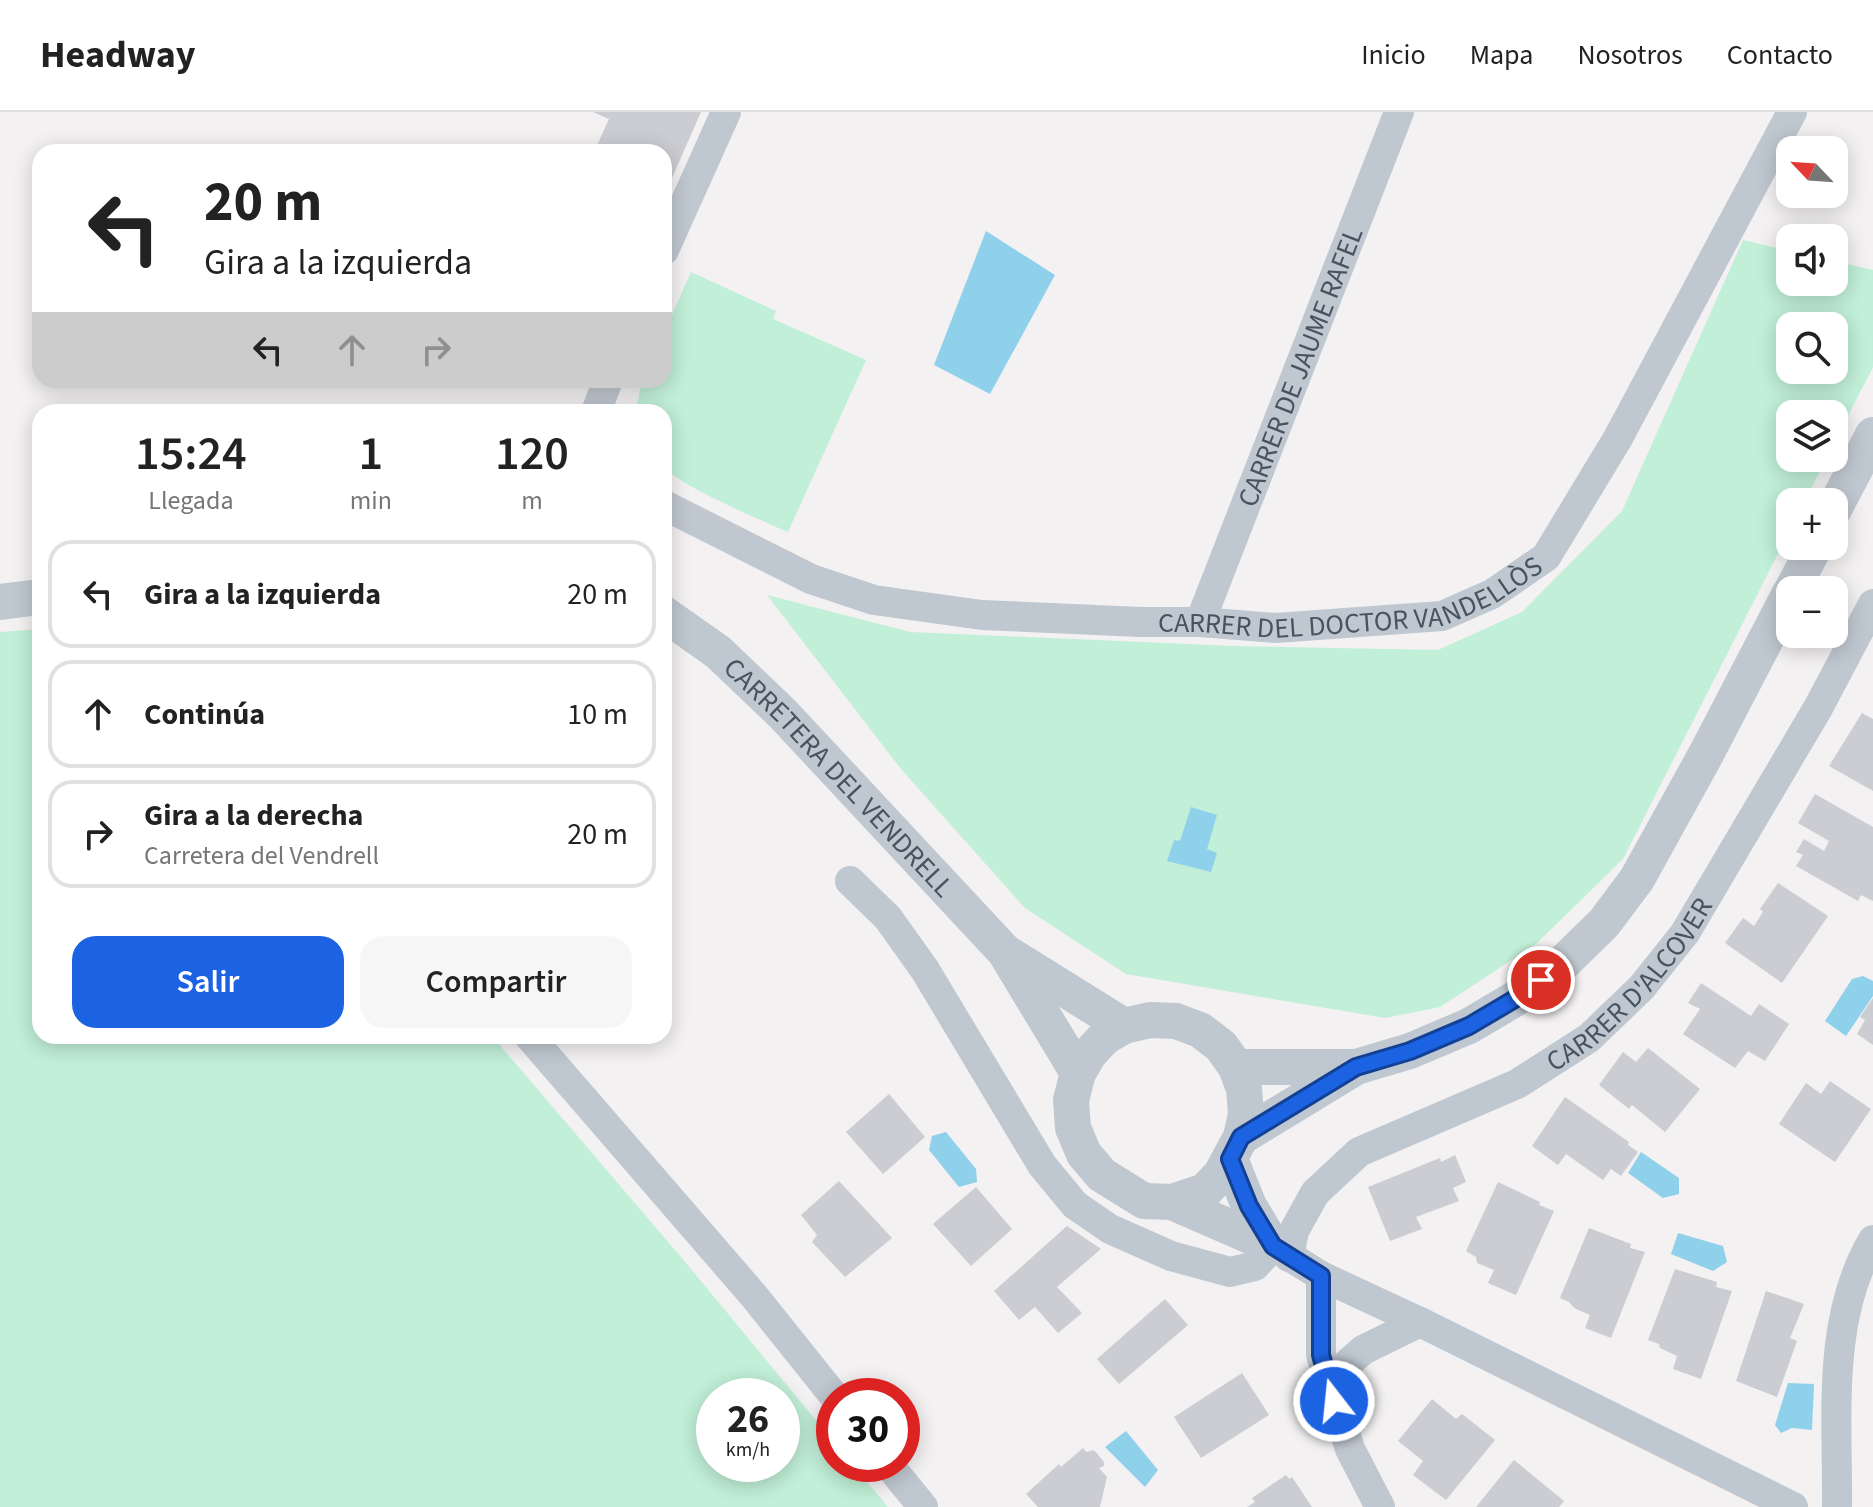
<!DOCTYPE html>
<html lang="es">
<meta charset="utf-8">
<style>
body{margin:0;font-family:"Source Sans 3",sans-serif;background:#f6f6f6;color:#222;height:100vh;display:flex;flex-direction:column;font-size:30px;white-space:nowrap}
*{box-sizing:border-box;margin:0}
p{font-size:26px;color:#767676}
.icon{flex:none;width:44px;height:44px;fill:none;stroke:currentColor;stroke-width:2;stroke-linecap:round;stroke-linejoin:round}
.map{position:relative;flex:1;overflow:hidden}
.side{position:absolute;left:32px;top:292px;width:640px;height:640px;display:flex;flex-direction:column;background:#fff;border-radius:24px;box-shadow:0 4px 20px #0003}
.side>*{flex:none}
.guide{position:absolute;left:32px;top:32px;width:640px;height:244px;border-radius:24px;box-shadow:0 4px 20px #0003;background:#fff;color:#222;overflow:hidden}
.needle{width:52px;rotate:295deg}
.controls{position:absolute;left:1776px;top:24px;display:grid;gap:16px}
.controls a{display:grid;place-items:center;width:72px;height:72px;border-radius:16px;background:#fff;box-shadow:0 4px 20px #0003;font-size:40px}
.speed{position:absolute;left:696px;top:1266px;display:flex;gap:16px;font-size:40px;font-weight:700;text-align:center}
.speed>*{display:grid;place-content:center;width:104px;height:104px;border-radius:50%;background:#fff;box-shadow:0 4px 20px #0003;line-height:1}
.speed small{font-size:20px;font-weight:400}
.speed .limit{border:12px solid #d22;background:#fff;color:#111}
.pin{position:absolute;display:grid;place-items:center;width:68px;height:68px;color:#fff;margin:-34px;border:4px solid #fff;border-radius:50%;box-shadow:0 2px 8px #0007}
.me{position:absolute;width:88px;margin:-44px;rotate:344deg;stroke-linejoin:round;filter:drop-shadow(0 0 6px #0008)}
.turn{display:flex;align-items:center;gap:28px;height:168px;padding:0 40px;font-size:36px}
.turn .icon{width:104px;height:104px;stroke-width:2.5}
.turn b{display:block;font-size:56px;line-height:68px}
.lanes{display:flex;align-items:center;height:76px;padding:0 40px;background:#0003;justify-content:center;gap:40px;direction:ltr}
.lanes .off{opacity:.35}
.eta{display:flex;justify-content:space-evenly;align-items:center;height:136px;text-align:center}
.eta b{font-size:48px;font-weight:600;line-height:56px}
.button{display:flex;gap:16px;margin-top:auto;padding:16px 40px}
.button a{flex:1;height:92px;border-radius:24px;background:#1c63e3;color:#fff;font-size:32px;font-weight:600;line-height:92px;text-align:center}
.button a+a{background:#f6f6f6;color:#222}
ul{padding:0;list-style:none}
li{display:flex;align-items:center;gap:24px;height:108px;margin:0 16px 12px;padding:0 24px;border:4px solid #e0e0e0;border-radius:24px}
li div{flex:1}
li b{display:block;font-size:30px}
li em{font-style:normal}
header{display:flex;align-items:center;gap:48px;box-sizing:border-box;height:112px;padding:0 40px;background:#fff;border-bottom:2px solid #e0e0e0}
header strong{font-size:38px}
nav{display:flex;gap:44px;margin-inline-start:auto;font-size:28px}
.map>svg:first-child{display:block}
.green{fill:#c1efd7;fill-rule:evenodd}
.water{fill:#8fd1eb}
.building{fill:#cbcdd3}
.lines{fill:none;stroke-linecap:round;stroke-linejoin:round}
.minor{stroke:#bfc7d0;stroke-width:30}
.tertiary{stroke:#bfc7d0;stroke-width:36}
.route-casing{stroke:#124094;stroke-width:20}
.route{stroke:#1c63e3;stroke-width:14}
.labels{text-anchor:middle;stroke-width:7;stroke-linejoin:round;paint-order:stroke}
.street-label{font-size:28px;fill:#49535f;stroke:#fff}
</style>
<header>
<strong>Headway</strong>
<nav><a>Inicio</a><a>Mapa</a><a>Nosotros</a><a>Contacto</a></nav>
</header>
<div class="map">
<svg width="1873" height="1395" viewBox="0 0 1873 1395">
<rect width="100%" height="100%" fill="#f3f1f1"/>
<g class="green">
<path d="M1743,128L1790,139V170H1834V149L1873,158V255L1834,331V302H1790V346H1827L1804,390H1790V418L1623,747L1536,832L1440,895L1385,906L1126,862L1025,796L901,657L767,483L910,520L1233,534L1438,538L1522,500L1622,399ZM1790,214H1834V258H1790Z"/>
<path d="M691,160L776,199L773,207L866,248L788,420C767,411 674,371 666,356C661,348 664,312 664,300H636L640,276L643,268H664V221Z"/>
<path d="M40,517V924H492L681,1145L834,1330V1352H852L888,1395H0V520ZM714,1284H782V1352H714Z"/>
</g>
<g class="water">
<path d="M986,119L1055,163L990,282L934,253Z"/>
<path d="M1191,695L1217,703L1207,737L1217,741L1211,760L1167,749L1174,728L1180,729Z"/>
<path d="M1863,864L1873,869V884L1846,924L1825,909L1852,867Z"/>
<path d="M946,1020L976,1057L977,1070L959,1075L929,1038L932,1024Z"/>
<path d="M1641,1040L1679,1066V1082L1663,1086L1628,1061Z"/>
<path d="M1678,1121L1723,1134L1727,1150L1713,1159L1671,1142Z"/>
<path d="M1788,1271L1814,1272L1812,1318L1792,1316L1781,1321L1775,1313Z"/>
<path d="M1126,1319L1158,1358L1145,1375L1105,1335Z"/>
</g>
<g class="building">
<path d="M593,0H701L664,84V40H594L609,7Z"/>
<path d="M1862,601L1873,607V679L1829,654Z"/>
<path d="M1815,682L1873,715V789L1861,783L1858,789L1796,754L1803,743L1796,740L1804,727L1824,739L1829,729L1798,711Z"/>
<path d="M1778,771L1828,804L1782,871L1725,831L1743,806L1754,814L1763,800L1760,797Z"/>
<path d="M1701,871L1751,904L1759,892L1789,912L1765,949L1748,939L1735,956L1683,922L1700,897L1688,891Z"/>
<path d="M1873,886V933L1857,922L1865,908L1860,905Z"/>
<path d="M1648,936L1700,977L1665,1020L1632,993L1629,997L1599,973L1623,940L1636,950Z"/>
<path d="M1830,969L1871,997L1835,1050L1779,1012L1806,971L1821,982Z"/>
<path d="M889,982L925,1025L883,1062L846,1020Z"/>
<path d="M1565,985L1629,1030L1628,1033L1638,1040L1621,1064L1611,1057L1603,1068L1566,1042L1558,1053L1532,1034Z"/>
<path d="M1455,1043L1466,1070L1453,1076L1459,1089L1416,1105L1422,1117L1390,1129L1368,1075L1440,1046L1441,1050Z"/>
<path d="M839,1069L892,1126L845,1165L812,1130L817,1123L801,1103Z"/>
<path d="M1498,1070L1540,1090L1539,1093L1554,1099L1516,1183L1488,1171L1494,1158L1477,1151L1476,1145L1466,1139Z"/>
<path d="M976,1075L1012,1117L971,1154L933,1112Z"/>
<path d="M1067,1114L1101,1137L1057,1175L1082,1201L1058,1221L1035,1195L1019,1208L994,1179Z"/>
<path d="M1589,1116L1631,1132L1630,1136L1645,1140L1611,1226L1585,1216L1590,1203L1574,1196L1569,1190L1560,1186Z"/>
<path d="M1675,1157L1717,1170L1716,1175L1732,1179L1701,1267L1673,1257L1677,1244L1660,1236L1659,1232L1648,1228Z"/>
<path d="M1766,1179L1804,1192L1790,1226L1797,1229L1777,1285L1736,1269Z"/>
<path d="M1165,1187L1188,1213L1119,1272L1097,1247Z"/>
<path d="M1242,1261L1269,1303L1201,1346L1174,1305Z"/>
<path d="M1432,1287L1456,1307L1462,1302L1495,1328L1446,1388L1413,1363L1423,1349L1398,1329Z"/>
<path d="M1083,1336L1086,1340L1094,1338L1104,1350V1354L1099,1356L1107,1365L1100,1395H1038L1026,1382L1059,1352L1061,1355Z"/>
<path d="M1514,1348L1564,1389L1559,1395H1476Z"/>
<path d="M1286,1363L1289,1367L1292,1365L1312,1395H1247L1255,1390L1252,1386Z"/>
</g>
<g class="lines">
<g class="minor">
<path d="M664,138L726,0"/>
<path d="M596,300L608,268"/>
<path id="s1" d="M664,393L811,467L874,488L982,503L1141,510H1200L1276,516L1442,504L1492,482L1546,445L1618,326L1792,0"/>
<path id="s2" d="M1200,510L1399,0"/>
<path d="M850,769L888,806L925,858L1042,1053L1075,1093L1110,1117L1171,1144L1230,1160L1255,1154L1273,1134L1321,1164L1420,1210L1793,1395"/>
<path d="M529,924L754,1184L834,1284"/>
<path id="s3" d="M1289,1145L1294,1119L1315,1081L1359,1040L1517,972L1589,926L1642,875L1685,821L1818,596L1873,492"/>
<path d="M1321,1164V1243L1350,1337L1380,1395"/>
<path d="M1331,1278L1346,1253L1363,1238L1420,1210"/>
<path d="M888,1352L923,1395"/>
<path d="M1837,1395C1838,1307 1826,1207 1873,1128"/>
</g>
<g class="tertiary">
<path d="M1834,397L1873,323"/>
<path d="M1792,478L1815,434"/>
<path d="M0,490L40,485"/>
<path id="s4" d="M664,502L718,540L783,602L1005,840L1078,961"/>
<path d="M1010,843L1124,914"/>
<path d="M1236,955H1354"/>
<path d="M1241,1025L1356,955L1410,939L1469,914L1518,885L1563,851L1604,811L1637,767L1705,644L1790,481"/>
<path d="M1230,1047L1249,1094L1273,1134"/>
<path d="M1172,1090L1205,1079L1221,1062L1241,1025L1246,1002L1244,977L1236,955L1221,934L1200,918L1176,909L1150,908L1124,914L1105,925L1089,942L1078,961L1071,988L1073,1016L1084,1042L1102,1063L1144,1089L1172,1090L1273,1134"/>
</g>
</g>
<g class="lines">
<g class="route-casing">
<path id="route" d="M1334,1289L1321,1243V1164L1273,1134L1249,1094L1230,1047L1241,1025L1356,955L1410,939L1469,914L1518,885L1541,868"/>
</g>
<use href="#route" class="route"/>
</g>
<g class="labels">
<g class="street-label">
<text dy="10" stroke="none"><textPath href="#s2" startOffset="274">CARRER DE JAUME RAFEL</textPath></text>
<text dy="10" stroke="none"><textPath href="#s1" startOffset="714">CARRER DEL DOCTOR VANDELLÒS</textPath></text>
<text dy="10" stroke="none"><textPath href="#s4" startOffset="240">CARRETERA DEL VENDRELL</textPath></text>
<text dy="10" stroke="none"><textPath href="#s3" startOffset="454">CARRER D'ALCOVER</textPath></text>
</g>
</g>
</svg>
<div class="controls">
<a><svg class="needle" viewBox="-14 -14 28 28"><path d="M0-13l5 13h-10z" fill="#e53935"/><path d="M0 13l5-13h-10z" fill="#767676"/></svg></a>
<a><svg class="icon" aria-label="sound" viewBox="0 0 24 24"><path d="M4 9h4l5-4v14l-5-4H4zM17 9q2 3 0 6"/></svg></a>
<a><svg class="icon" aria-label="search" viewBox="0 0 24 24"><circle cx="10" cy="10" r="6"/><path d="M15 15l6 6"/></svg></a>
<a><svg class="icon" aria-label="layers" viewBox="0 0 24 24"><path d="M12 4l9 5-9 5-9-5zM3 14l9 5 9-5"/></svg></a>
<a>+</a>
<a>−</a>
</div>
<div class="speed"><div>26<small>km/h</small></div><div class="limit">30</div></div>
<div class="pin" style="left:1541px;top:868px;background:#d93025"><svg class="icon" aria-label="arrive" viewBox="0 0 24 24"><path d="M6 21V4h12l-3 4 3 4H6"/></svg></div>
<svg class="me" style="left:1334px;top:1289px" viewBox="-20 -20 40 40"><circle r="17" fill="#1c63e3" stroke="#fff" stroke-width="3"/><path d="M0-11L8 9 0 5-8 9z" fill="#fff"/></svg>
<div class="guide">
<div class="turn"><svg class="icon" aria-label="left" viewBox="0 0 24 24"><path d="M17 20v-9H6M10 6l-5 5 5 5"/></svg><div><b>20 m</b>Gira a la izquierda</div></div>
<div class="lanes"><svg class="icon" aria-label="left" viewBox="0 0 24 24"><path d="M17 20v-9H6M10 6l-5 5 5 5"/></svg><svg class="icon off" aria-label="ahead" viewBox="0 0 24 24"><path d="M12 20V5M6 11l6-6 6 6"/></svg><svg class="icon off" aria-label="right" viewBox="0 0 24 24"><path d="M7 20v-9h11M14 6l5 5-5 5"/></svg></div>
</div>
<section class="side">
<div class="eta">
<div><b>15:24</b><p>Llegada</p></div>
<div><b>1</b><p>min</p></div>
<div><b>120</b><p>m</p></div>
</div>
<ul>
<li><svg class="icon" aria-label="left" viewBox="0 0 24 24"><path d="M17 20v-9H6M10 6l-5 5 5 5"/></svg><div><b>Gira a la izquierda</b></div><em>20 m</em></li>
<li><svg class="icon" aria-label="ahead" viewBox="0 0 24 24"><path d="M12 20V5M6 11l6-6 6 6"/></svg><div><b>Continúa</b></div><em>10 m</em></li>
<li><svg class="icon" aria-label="right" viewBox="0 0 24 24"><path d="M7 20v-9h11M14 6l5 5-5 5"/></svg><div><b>Gira a la derecha</b><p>Carretera del Vendrell</p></div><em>20 m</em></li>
</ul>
<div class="button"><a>Salir</a><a>Compartir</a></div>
</section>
</div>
